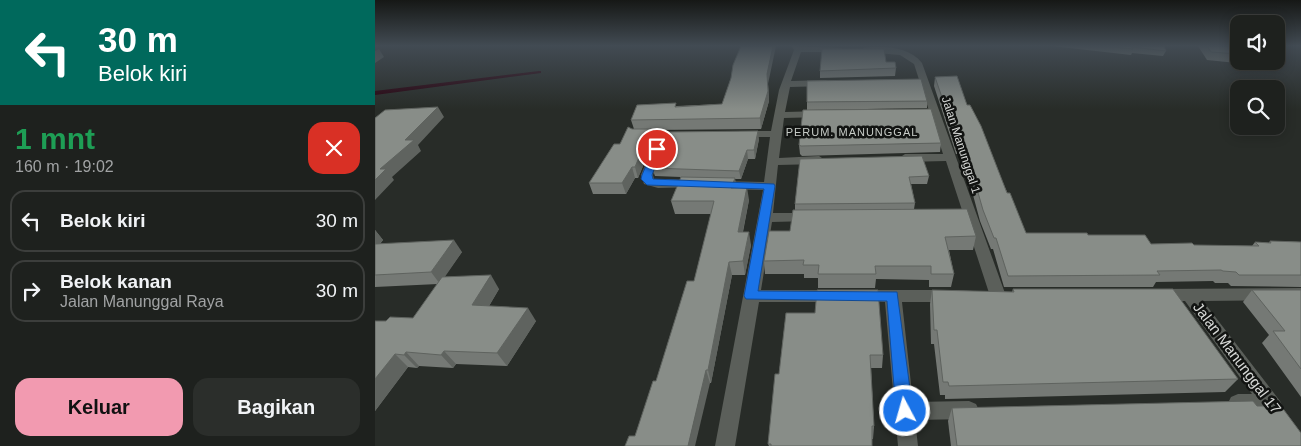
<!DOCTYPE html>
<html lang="id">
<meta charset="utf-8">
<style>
body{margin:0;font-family:Helvetica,sans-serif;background:#2b2e2b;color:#f1f3f6;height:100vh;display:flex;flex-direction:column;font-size:19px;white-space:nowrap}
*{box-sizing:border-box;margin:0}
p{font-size:16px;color:#a1a3a4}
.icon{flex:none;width:28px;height:28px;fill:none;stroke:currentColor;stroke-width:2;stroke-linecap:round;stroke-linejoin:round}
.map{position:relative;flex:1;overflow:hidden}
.panel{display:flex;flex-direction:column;background:#1e211e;width:375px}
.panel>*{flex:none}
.banner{background:#00695c;color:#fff;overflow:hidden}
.controls{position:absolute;left:855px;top:15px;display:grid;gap:10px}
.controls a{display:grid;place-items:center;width:55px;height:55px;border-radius:10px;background:#1e211e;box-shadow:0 2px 12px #0003,0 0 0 1px #3c3e3c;font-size:25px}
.pin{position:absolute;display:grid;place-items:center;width:42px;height:42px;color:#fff;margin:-21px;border:2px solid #fff;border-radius:50%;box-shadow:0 1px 5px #0007}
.me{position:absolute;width:55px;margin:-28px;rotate:354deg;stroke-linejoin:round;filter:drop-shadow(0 0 4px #0008)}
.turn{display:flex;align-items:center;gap:18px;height:105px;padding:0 15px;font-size:22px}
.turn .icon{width:65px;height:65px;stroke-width:2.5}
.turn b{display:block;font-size:35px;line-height:42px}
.round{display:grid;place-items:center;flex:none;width:52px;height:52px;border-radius:15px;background:#2b2e2b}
.overview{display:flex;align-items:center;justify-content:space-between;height:85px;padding:0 15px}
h1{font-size:30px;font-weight:800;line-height:38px;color:#1e9e55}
.cta{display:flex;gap:10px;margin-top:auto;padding:10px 15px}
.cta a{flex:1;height:58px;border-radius:15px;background:#f29ab0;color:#111;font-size:20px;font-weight:800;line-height:58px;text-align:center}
.cta a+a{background:#2b2e2b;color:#f1f3f6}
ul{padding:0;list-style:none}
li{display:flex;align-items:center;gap:15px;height:62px;margin:0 10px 8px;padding:0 5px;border:2px solid #3c3e3c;border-radius:15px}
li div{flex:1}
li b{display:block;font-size:19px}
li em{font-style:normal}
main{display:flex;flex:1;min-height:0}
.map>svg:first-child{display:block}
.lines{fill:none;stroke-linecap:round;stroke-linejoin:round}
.stream{fill:#28010e;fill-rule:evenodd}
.minor{fill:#5b5f5a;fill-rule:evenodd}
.wall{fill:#757975}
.shaded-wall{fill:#5f635f}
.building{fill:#888d88;stroke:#5f635f}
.route{fill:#1a73e8;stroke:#114b97}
.labels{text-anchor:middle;stroke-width:5;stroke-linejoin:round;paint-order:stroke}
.far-neighbourhood-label{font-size:11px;letter-spacing:1px;fill:#c7ccc7;stroke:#121412}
.street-label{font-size:12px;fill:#d7d9d7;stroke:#121412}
.near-street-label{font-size:15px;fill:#d7d9d7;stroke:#121412}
</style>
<main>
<section class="panel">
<div class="banner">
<div class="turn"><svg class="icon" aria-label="left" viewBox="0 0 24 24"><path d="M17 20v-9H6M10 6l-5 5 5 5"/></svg><div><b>30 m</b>Belok kiri</div></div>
</div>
<div class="overview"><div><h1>1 mnt</h1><p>160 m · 19:02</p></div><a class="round" style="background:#d93025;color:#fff"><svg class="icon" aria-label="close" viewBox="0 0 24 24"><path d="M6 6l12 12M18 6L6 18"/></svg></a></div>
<ul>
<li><svg class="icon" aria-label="left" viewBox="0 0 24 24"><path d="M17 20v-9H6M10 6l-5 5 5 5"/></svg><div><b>Belok kiri</b></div><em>30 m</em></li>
<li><svg class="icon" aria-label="right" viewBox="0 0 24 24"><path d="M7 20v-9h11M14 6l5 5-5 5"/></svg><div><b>Belok kanan</b><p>Jalan Manunggal Raya</p></div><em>30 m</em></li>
</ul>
<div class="cta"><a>Keluar</a><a>Bagikan</a></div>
</section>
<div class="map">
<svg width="926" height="446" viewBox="0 0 926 446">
<rect width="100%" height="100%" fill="#282c28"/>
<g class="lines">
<path class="stream" d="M164,71H166V73L0,95V91Z"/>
<g class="minor">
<path d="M417,46L465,48L469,50L465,52H426L416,81L451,80L456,83L451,86L415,87L410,112L447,111L452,114L447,117L409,118L404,158L444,156L450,160L444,164L403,165L398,213H435L440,214L442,217L440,220L435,221L397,222L386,290H460L466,292L468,296L466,300L460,302H384L360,446H340L388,190L343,189L337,185L343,181L389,182L395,137H365L360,134L365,131H396L404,90L419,50Z"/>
<path d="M488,48C507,45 535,47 547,63L631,296L629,300L623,302L617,300L615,296L571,161L530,162L524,158L530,154H568L539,64L525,55L491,52H488Z"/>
<path d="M288,133L294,136L278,175L279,179L322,180L328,184L326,187L283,188L269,184L266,175L282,136Z"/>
<path d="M926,288V300L828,301L905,401L908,407L905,413L898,416L889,411L863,412L856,409L853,403L856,397L863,394H877L810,301H784L778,299L776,295L778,291L784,289Z"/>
<path d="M484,290H575L581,292L583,296L581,300L575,302H527L538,402L594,401L601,404L604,410L601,416L594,419L540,420L543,446H523L510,302L478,300L476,296L478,292Z"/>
</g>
</g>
<g class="wall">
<path d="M677,46H789L791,51L788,56L757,53L756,55Z"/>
<path d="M823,46H860L864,51V59L862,63L832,60Z"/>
<path d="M511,62L521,68L520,76L445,78V71Z"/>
<path d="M560,77L592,105L651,233L713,235L776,244L819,245L877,246L880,242L894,243L895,241L926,242V287L856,286L853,283H840L838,281L781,282L778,287H629L618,249H616L605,221L587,154H581L559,86Z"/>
<path d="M393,84L394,101L386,129L277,130L279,140L263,178H260L251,194H218L214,183L257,129H259L256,120L302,106L347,104Z"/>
<path d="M552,101V108L432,110V102Z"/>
<path d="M384,139L380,159H373L366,179H360L361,188L374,200L368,232L376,245L370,275H357L336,383H335L260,436L281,381L319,281L336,214H300L296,201L306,177L280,176L277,168Z"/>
<path d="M566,143L565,152L427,156L425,154L424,145Z"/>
<path d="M425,159L554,176L552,184H536L540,203L539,209L601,236L598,250H574L579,274L576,287H554V280L501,279L500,288H443V278H429V274H390L389,261L415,231L420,210V204Z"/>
<path d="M0,230L8,240L5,244L87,252L69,277L124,289L114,306L161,321L132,366L81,364L78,368L44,366L42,368L33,367L0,411V321H11L38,318L63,284L0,287Z"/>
<path d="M638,289L863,379L850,392L570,399V395H565L559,344H556L555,304L557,290L637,292Z"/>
<path d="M877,290H926V397L887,343L894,335L868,302Z"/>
<path d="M411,313L508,355L507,368H496L499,426L498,439H497V446H394L393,444L404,374Z"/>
<path d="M882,406L926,446H576L573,421L577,408Z"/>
</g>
<g class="shaded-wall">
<path d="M398,46H401L393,84L394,101L386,129L385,118L392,74Z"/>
<path d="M4,49L9,57L0,63V51Z"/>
<path d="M63,107L69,117L43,145L46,151L17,177L19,180L0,200V180L5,169L30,140Z"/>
<path d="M276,129L279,140L263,178L260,167Z"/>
<path d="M383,131L384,139L380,159L379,150Z"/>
<path d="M372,150L373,159L366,179L364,171Z"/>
<path d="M257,167L260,178L251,194L247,183Z"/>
<path d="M360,178L362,191L356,188Z"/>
<path d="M372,187L374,200L365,245L363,232Z"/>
<path d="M0,230L8,240L0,249Z"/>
<path d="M374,232L376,245L370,275L368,261Z"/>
<path d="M79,240L87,252L65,284L56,272Z"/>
<path d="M354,262L357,275L336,383L333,370Z"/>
<path d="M116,275L124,289L107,318L97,305Z"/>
<path d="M153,308L161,321L132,366L122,353Z"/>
<path d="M69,351L81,364L78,368L66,355Z"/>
<path d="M31,352L44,366L42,368L29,355Z"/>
<path d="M20,354L33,367L0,411V379Z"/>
<path d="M331,370L335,383L320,446H313Z"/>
</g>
<g class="building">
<path d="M366,46H398L392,74L393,91L385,118L256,120L262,105L301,103L300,107L347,104L356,78L358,65Z"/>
<path d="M729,46H789L791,51L757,47L758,49Z"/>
<path d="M832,46H860L864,51V54L836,52Z"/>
<path d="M447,49H509L511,62H520L521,68L445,71Z"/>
<path d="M582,76L592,105H595L606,126L632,193H635L651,233H712L713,235H770L776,244L817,243L819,245L884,246L880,242L896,243L895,241L926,242V275H864L861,272L848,271L846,270L782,271L785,275L633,276L621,238H619L608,210L589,144H583L560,77Z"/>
<path d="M546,79L552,101L432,102V81Z"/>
<path d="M63,107L30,140H39L5,169H11L0,180V118L10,110Z"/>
<path d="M556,109L566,143L426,146L424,145L428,110Z"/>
<path d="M253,127L257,129H276L260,167H257L247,183H214L239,144H245Z"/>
<path d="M383,131L379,150H372L364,171L277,168L292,132Z"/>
<path d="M547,156L554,176L534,177L540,203L420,204L425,159Z"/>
<path d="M306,177L360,178L356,188L372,187L363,232H374L368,261L354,262L333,370H331L313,446H250L254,436H260L278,381H281L312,281H319L339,201H296Z"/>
<path d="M592,209L601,236L570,237L579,274H556V266H500L501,274H443L444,265H428L429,260L389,261L394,231H415L418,210Z"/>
<path d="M79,240L56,272L0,275V244Z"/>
<path d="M116,275L97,305L153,308L122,353L69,351L66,355L31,352L29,355L20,354L0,379V321H11L15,317L38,318L67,277Z"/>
<path d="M638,289H798L863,379L574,386L573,382H568L562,330H559L557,290L639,292Z"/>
<path d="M442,290H503L508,355H495L499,426H497V446H396V444H393L400,374H404L411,313H440Z"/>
<path d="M877,290H926V369L898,331H910Z"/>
<path d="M878,401L882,406H906L926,433V446H582L577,408Z"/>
</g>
<linearGradient id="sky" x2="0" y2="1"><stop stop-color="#161816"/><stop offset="0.42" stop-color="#424b53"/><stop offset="1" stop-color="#424b53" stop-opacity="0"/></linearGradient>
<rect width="926" height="109" fill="url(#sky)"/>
<path class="route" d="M282,146L287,149L277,175L278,179L399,184L400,186L383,291L522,292L538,411L535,417L530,419L524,417L521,411L512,301L371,299L369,296L389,189L272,185L266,179L267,175L278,149Z"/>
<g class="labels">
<g class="far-neighbourhood-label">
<text x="477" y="136">PERUM. MANUNGGAL</text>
</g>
<g class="street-label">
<text transform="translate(586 145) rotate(72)" y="4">Jalan Manunggal 1</text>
</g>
<g class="near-street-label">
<text transform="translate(862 358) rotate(53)" y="5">Jalan Manunggal 17</text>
</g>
</g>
</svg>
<div class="controls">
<a><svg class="icon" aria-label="sound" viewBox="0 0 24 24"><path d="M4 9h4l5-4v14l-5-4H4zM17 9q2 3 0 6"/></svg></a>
<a><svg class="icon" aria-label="search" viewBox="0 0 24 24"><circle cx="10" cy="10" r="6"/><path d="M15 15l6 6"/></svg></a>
</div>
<div class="pin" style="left:282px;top:149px;background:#d93025"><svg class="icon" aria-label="arrive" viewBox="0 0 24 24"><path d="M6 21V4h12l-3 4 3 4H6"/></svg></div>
<svg class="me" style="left:530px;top:411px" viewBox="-20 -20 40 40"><circle r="17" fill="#1a73e8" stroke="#fff" stroke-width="3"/><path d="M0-11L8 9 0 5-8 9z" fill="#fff"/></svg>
</div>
</main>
